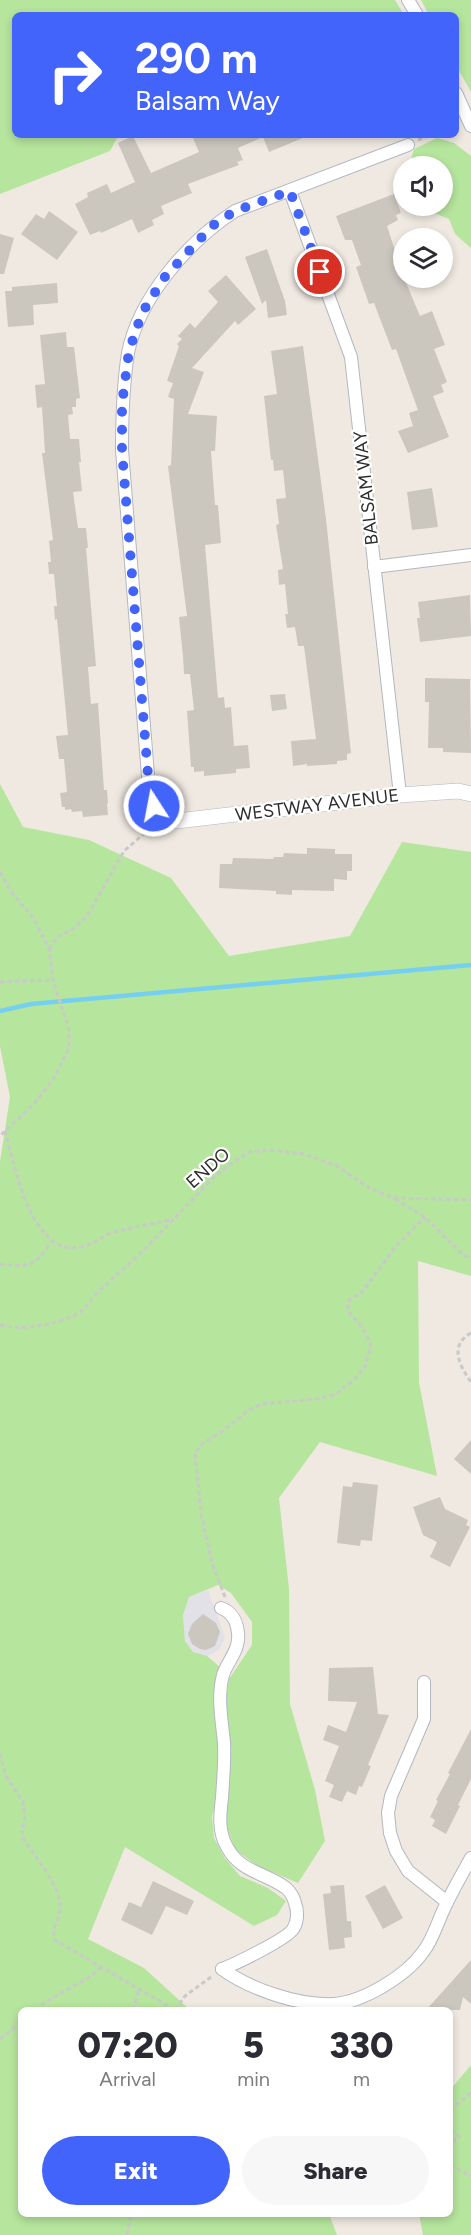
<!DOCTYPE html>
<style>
body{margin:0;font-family:Figtree,sans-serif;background:#f7f7f7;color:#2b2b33;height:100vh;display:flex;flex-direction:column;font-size:22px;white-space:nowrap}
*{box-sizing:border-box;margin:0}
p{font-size:20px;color:#7c7c81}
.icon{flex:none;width:33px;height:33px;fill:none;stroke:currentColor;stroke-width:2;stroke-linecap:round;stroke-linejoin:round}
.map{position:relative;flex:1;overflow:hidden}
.sheet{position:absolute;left:18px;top:2007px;width:435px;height:210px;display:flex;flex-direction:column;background:#fff;border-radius:9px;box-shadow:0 3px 9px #0003}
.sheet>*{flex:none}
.banner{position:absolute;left:12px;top:12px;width:447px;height:126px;border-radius:9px;box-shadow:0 3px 9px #0003;background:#4264fb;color:#fff;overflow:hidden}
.fabs{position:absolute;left:393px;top:156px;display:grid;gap:12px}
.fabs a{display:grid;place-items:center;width:60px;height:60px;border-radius:50%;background:#fff;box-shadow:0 3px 9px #0003;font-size:30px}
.pin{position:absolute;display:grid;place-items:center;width:51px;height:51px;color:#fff;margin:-26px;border:3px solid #fff;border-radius:50%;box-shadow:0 2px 6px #0007}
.me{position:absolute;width:66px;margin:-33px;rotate:349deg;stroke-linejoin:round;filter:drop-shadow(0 0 4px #0008)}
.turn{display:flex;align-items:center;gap:21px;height:126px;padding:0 24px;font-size:27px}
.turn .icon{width:78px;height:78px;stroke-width:2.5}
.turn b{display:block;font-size:42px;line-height:51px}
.eta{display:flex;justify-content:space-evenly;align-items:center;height:102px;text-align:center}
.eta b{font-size:36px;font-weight:800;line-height:42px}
.button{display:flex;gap:12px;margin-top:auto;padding:12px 24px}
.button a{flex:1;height:69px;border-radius:36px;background:#4264fb;color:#fff;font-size:24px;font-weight:800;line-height:69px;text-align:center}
.button a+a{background:#f7f7f7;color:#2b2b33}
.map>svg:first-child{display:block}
.industrial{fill:#e3e1e8}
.green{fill:#b6e59e}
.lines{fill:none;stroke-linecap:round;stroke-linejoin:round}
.stream{stroke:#75cff0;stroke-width:4.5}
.building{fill:#cbc7bf}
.minor-casing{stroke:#b4b7c1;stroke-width:14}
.tertiary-casing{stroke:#b4b7c1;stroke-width:16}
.path{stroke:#c9c9c9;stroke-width:3;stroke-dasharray:4.5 3;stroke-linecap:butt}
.minor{stroke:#fff;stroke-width:12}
.tertiary{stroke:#fff;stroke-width:15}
.route{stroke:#4264fb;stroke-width:10;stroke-dasharray:0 18}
.labels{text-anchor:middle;stroke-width:4.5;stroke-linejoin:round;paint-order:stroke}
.street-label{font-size:18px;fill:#2e2e2e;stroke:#fff}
</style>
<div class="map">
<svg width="471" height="2235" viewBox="0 0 471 2235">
<rect width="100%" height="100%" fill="#efe9e1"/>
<path class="industrial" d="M208,1590L225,1638L219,1650L207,1656H200L188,1648L185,1641L183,1615L189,1597Z"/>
<g class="green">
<path d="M0,0H395L404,15H15V135H126L117,138L110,151L0,194Z"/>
<path d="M421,0H471V92L456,65V15H429Z"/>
<path d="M437,138L454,143L471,156V248L455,234L449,219L429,211L426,206H442V166H409L414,149Z"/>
<path d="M0,784L23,827L89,840L171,878L229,956L350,936L402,842L471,852V1276L418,1261L419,1382L437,1476L320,1442L279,1498L289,1589L290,1704L315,1790L325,1841L298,1883L256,1865L235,1849L227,1828L225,1708L229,1679L252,1645V1622L231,1593L218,1585L189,1597L183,1615L185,1641L193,1652L207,1656L221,1668L217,1803L212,1816L214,1838L224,1857L240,1876L268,1888L286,1901L277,1915L254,1926L125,1847L88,1939L144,1968L190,2010H21V2214H329L337,2235H0V1162L10,1097L0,1046Z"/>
<path d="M471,2065V2235H423L419,2214H450V2090Z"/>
</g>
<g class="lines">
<path class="stream" d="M0,1011L31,1004L471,965"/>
</g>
<g class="building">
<path d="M201,135H310L269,152L263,137L238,148L243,160L237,162L239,165L188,184L192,193L161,206L164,214L152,220L154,225L138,233L132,219L101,233L100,231L90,235L75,204L88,197L87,193L107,184L111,193L135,182L118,143L133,136L151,173L199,152L193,138Z"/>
<path d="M394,194L401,213L396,215L398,220L387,226L404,278L420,316L432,311L445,345L434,349L447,382L441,385L444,392L433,396L449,437L408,453L398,431L413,426L409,413L418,410L396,349L392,350L374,303L369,304L356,267L361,265L352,240H345L336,216Z"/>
<path d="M49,211L78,232L57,260L21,234L36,214L44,219Z"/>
<path d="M0,234L14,238L4,274H0Z"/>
<path d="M267,249L285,301L287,315L268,318L266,300L262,304L245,257Z"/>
<path d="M226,275L256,309L238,325L235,321L192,368L204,372L188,414L217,416L215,451H211L215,505H218L221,543L205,545L218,698L224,697L225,708L231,707L234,746L248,745L250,768L236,769V773L204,776V771L194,772V767H191L187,711L194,710L190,674H184L183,657L179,617L187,616L168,466L171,465L174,399L168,397L173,383L167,381L179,346L177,344L182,339L178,336L190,323L195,328L218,302L208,291Z"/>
<path d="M57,283L58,303L33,305L34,325L8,327L5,291H12V287Z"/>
<path d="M66,332L67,347H74L80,398L76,399V407H72L73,414L68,415L70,439H79L81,462H79L82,491L73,492L78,528H86L88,548H86L96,666L88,667L91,704L98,703L104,790H107L108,803L107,804L108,815L83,817L82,811L72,812L71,809L65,810V807H62L60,793L67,792L64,759H59L56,736L68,735L57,619L55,620L54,606H57L54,574H49L48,562H51L49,541L53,540L42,453H45L42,407L37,408L35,385L45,384L40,335Z"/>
<path d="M303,346L326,519L351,753L347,754V760L337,761V764L307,766V764L293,766L291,741L316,739L304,646H298L295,627L287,628L285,614H288L285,584L279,585L278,570L283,569L276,525L279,524L276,499L286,498L283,470L274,471L273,460H271L264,396L277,394L271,351Z"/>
<path d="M432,488L438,527L412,530L407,492Z"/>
<path d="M470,595L471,636L420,642L417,618H420L418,602Z"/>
<path d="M425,678L470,679L471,753L443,752V748H428L429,702H425Z"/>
<path d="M285,694L287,709L272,711L270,695Z"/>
<path d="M307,848L335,849V854H352V871H347V880L334,879V891L292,890V895L276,894V891L219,888L220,864H232L233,858L273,859L274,857H283L284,853L307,854Z"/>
<path d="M471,1440V1474L454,1459Z"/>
<path d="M353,1482L378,1485L372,1541L361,1540L360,1546L337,1543L343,1486L352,1487Z"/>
<path d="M440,1497L445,1509L468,1520L466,1525L470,1527L450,1567L430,1557L437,1542L423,1535L413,1507Z"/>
<path d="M203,1614L216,1623L220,1632L215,1646L206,1650L200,1649L192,1644L188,1634L192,1624Z"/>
<path d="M373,1667L378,1714L389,1715L368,1765L371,1766L362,1787L359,1786L356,1795L347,1791L342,1802L329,1797L334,1785L325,1781L339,1746L323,1740L328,1725L346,1732L357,1702L328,1701L329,1668Z"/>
<path d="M471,1729V1779L458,1805L460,1806L446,1834L432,1826L435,1820L430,1817L438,1801L436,1800L450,1774L448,1773Z"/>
<path d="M153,1881L194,1901L187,1915L166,1906L152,1935L121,1920L129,1902L141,1907Z"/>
<path d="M344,1885L347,1921H351L352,1937L344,1938L345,1948L329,1950L323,1894L331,1893L330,1886Z"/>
<path d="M385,1885L403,1918L383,1929L365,1896Z"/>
<path d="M471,1960V2004L463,1997L460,2010H426Z"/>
</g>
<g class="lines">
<g class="minor-casing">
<g id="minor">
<path d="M408,0L417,15"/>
<path d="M456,93L471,126"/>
<path d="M290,191L351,357L400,795"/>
<path d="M374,567L471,555"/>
<path d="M164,816L154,806L149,788L122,450C122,417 123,385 128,353C139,297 189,241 235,211L408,145"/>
<path d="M221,1608C232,1612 237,1622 238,1633C240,1650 228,1660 223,1675C217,1697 222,1721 224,1743C225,1761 223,1780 222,1798C220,1814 218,1832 227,1847C240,1872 266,1873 286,1888C290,1891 294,1898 295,1903C298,1911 298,1922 293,1929C287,1939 235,1964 222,1969"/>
<path d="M424,1682V1719L391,1796L388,1813L390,1833L396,1851L408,1871L447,1902"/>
<path d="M222,1969C250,1989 298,2006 334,2004C363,2002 406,1976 423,1952C432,1941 437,1924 443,1911C451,1893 461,1876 471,1858"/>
</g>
</g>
<g class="tertiary-casing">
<path id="tertiary" d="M164,816L177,821L400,795L458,791L471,794"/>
</g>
<g class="path">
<path d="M418,140L430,135"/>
<path d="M0,872L12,893L34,919L49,949L53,980L69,1030V1047L55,1077L34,1104L0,1136"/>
<path d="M49,949L57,937L73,929L87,916L124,851L153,826"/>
<path d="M0,982L53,980"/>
<path d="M5,1131C15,1166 32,1263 85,1246C96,1243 104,1235 114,1232C133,1227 153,1224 173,1219"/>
<path d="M395,1199L425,1217L463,1255L471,1258"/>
<path d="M0,1264C28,1267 36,1267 51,1241"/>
<path d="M0,1325L21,1328L49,1324L72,1317L83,1310L98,1292L142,1252L215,1176L229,1165L249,1152L270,1150L304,1154L337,1166L369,1188L393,1198L471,1200"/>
<path d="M471,1333C449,1345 459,1365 471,1382"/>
<path d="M225,1597L212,1563L201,1513L195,1453L203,1443L223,1431L250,1409L262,1404L315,1399L334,1395L353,1381L365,1367L371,1345C368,1339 365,1332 361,1326C354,1316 346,1315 348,1301L362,1292L397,1245L425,1217"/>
<path d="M0,1754L6,1776L23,1802L25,1817L22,1831L23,1838C35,1858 57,1880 60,1904C62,1918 50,1926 55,1940L175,2010"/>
<path d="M35,2010C55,1993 82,1985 101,1968"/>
<path d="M133,2010L139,1989"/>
<path d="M175,2010L185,1996L211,1977"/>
<path d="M0,2039L21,2022"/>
<path d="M450,2110L471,2093"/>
<path d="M450,2131L457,2134L459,2137L450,2144"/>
<path d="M450,2165L471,2176"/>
<path d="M127,2235L131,2214"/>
</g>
<use href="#minor" class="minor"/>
<use href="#tertiary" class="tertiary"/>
</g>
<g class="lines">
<path class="route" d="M154,806L149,788L122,450V404L129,351L142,313L164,278L212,226L235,211L290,191L320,272"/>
</g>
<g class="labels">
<g class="street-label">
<text transform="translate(366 488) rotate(-96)" y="6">BALSAM WAY</text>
<text transform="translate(317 805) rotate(-7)" y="6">WESTWAY AVENUE</text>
<text transform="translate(208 1168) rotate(-41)" y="6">ENDO</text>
</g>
</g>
</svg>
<div class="fabs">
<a><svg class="icon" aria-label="sound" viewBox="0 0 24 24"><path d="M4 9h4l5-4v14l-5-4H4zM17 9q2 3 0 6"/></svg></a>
<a><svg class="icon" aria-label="layers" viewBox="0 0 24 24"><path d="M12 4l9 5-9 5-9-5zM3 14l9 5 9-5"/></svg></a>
</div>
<div class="pin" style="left:320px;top:272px;background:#d93025"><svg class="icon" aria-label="arrive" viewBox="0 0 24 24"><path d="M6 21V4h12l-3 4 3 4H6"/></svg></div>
<svg class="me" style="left:154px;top:806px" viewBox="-20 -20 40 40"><circle r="17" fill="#4264fb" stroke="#fff" stroke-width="3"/><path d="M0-11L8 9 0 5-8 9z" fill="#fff"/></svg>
<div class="banner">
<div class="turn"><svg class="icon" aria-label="right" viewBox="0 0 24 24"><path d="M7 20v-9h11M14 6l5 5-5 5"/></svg><div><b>290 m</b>Balsam Way</div></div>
</div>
<section class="sheet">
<div class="eta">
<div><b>07:20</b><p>Arrival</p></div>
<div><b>5</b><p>min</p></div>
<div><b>330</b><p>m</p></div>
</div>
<div class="button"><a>Exit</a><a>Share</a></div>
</section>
</div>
